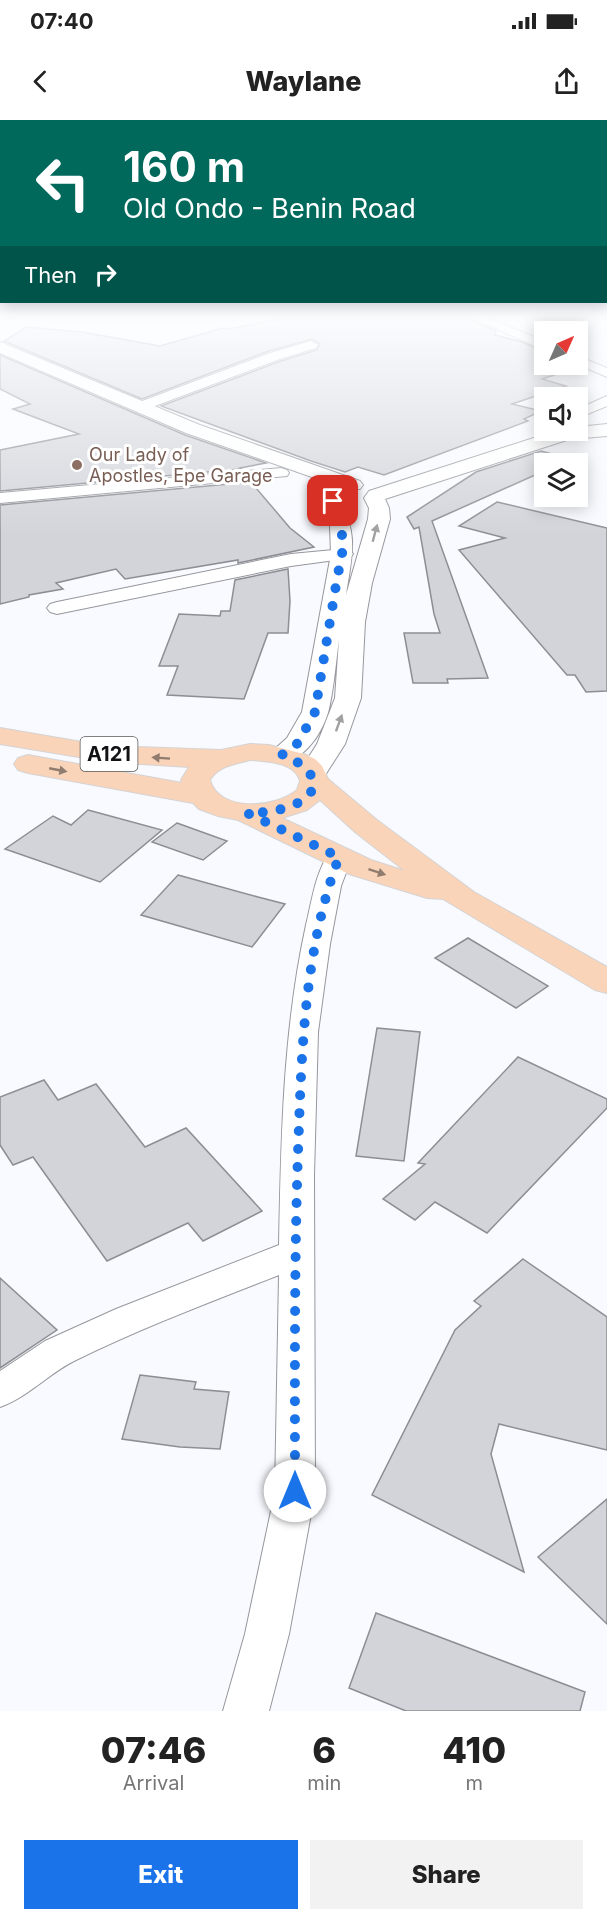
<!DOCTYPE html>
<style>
body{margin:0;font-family:Inter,sans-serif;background:#f2f2f2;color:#222;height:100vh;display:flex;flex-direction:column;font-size:22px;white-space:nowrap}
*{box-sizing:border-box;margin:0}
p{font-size:20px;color:#767676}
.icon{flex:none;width:33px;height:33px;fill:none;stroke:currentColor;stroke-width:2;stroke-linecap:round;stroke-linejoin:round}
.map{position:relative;height:1591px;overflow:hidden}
.drawer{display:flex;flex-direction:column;background:#fff;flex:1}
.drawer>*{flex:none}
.guide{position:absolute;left:0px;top:0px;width:608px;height:183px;box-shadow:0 3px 15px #0003;background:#00695c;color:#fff;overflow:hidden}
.needle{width:39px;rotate:45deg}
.fabs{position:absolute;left:534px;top:201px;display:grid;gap:12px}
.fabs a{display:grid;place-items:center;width:54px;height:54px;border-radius:0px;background:#fff;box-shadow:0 3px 15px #0003;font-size:30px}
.pin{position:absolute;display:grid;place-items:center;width:51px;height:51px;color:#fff;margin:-26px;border-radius:12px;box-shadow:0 3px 9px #0006}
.me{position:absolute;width:66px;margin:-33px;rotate:0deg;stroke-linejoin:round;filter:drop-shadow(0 0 4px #0008)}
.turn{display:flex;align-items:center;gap:21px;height:126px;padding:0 24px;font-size:27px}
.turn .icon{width:78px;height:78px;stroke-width:2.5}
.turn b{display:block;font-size:42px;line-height:51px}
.then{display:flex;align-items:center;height:57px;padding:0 24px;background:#0003;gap:12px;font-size:22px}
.eta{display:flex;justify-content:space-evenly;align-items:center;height:102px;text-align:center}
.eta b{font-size:36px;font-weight:800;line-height:42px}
.button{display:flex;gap:12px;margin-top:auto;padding:12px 24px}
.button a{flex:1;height:69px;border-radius:0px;background:#1a73e8;color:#fff;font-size:24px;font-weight:800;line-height:69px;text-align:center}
.button a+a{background:#f2f2f2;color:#222}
.status{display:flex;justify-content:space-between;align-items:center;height:42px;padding:0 30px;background:#fff;direction:ltr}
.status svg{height:16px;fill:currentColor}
header{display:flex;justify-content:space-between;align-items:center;height:78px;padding:0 24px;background:#fff;font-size:27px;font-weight:800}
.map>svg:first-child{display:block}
.building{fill:#d3d4da;stroke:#8d8e94;stroke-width:1.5}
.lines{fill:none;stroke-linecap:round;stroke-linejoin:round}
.minor-casing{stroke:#96979d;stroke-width:2}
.tertiary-casing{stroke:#96979d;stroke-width:2}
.primary-casing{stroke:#d4d4d5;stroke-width:2}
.minor{fill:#fff;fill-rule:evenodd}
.tertiary{fill:#fff;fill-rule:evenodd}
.primary{fill:#fad4b9;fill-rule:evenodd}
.oneway{fill:#a0a0a1}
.oneway2{fill:#917d6f}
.route{stroke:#1a73e8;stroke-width:10;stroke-dasharray:0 18}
.education-dot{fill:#8d6e63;stroke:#fff;stroke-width:2}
.labels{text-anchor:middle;stroke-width:6;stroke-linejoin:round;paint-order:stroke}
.far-education-label{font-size:18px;fill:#785e54;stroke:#fff;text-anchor:start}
.shield{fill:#fff;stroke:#58595a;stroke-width:1.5}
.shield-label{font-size:20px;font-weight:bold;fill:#111214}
</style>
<div class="status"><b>07:40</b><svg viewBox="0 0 49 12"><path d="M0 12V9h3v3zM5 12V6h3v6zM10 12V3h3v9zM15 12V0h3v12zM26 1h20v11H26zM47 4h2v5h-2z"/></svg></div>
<header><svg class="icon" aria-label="back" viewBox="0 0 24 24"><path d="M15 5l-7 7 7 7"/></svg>Waylane<svg class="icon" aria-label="share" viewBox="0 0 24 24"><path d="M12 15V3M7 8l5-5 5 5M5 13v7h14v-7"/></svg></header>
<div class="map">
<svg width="607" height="1591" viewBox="0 0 607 1591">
<rect width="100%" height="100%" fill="#f9faff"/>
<g class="building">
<path d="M309,193H459L460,195L496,211L495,215L522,222L544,232V244H575L579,247L542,259L566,266L512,284L541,291L524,299L528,301L384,355L358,347L345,352L311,341L161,286L281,241L317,230L320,224L312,219L269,231L142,279L4,221L26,207L82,212L160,226L223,208L229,209Z"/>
<path d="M0,235L185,315L266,343L240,348L241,349L0,371V330L79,314L13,289L30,284L0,269Z"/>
<path d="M541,331L570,339L560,344H544V351L432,401L488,558L447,559L448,563H413L404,513H440L434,494L419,407L414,409L407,397L476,352Z"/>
<path d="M251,362L290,408L314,427L238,443V440L125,459L116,449L56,463L63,469L29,475V477L0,484V385Z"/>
<path d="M497,382L607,408V571L586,572L575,555H567L459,430L505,418L459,406Z"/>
<path d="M288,449L290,481L288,513H268L244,579L167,575L178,546H159L179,494L220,496L221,491H230L235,460Z"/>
<path d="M88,690L162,710L100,762L5,729L53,696L71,705Z"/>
<path d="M177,703L227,721L203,740L152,722Z"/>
<path d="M178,755L258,777L285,784L252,827L141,795Z"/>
<path d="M468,818L548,866L516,888L435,838Z"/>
<path d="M377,908L420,912L404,1041L356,1036Z"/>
<path d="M518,937L607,979V988L487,1113L435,1082L415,1100L383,1079L425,1044L418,1043Z"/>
<path d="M44,960L58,980L96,964L145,1027L186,1008L262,1091L203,1121L188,1103L107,1141L33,1037L13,1045L0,1025V977Z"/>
<path d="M523,1139L607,1197V1330L499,1304L491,1334L524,1452L372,1375L455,1210L481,1186L474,1181Z"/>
<path d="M0,1158L57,1210L0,1248Z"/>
<path d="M140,1255L196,1262L194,1269L229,1272L220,1329L180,1327L122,1319Z"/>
<path d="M607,1379V1504L538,1437Z"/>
<path d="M376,1493L585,1572L580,1591H406L349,1568Z"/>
</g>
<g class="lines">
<g class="minor-casing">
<g id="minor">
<path d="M461,193H476L544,221V230Z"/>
<path d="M311,221L318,225L316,228L280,239L147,289L142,290L135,286L137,283L270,233Z"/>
<path d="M578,236L607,248V257L577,244Z"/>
<path d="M607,276V286L578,298V289Z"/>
<path d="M281,348L287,350L289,353L287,356L0,383V373Z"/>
<path d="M344,429L350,430L353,434L350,438L291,446L57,494L50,492L47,488L50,484L57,482L291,434Z"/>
<path d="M339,729L348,732L352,737L341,766L330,824L318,912L314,1055L315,1372L289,1514L269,1591H223L245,1514L275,1372L279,1155C210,1182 141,1208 74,1241C48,1254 28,1277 0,1287V1251L45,1221L116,1189L279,1125C281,1018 283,910 306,805C312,781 315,753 330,732Z"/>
</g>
</g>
<g class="tertiary-casing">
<g id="tertiary">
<path d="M0,222L200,305L360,361L363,365L360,369H346L186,313L0,233Z"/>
<path d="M607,304V316L570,319L385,379L389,388L390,399L372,463L365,502L361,578L345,624L322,660L312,663L302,660L298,654L317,624L335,578L339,519C336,542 334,567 329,589C323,614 300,648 272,641L268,635L287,618L302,592L331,434L330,406L318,379L321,375L328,373L335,375C360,410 352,435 346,475L368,399L369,388L364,378L369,371L549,313L547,310H578V307Z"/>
</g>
</g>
<g class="primary-casing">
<path id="primary" d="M0,608L82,622L137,627L221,630L250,624L269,625L304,634L315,639L322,646L328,659L377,700L474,772L607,847V873L595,870L443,779L427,778L349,754L238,700L218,696L199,689L193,683L28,653L18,650L14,644L18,638L28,635L182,663L181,660L189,647L109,642L0,624ZM250,640C266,641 295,642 300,661L297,670C276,688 219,693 210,660C218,646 235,644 250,640ZM320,680L355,712L405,751L371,740L282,698L307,690Z"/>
</g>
<use href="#minor" class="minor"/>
<use href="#tertiary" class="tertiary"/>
<use href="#primary" class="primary"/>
</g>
<defs><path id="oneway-solid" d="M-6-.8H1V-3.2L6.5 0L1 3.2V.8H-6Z" transform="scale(1.5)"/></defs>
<g class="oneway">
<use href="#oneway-solid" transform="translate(375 413) rotate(-75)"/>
<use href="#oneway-solid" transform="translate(339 603) rotate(-70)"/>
</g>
<g class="oneway2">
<use href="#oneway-solid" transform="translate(161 638) rotate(-176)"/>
<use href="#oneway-solid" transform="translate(58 650) rotate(11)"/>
<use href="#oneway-solid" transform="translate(377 752) rotate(18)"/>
</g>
<linearGradient id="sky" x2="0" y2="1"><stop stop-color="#94c6f1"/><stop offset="0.47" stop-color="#fcfdff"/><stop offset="1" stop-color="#fcfdff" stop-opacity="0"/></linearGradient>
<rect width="607" height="415" fill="url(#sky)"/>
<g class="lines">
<path class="route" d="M295,1371C295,1250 294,1128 299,1006C302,916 307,822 339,737L247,693C260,693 273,692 285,688C328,675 318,648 282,635L298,623L315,592L338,453C346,426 344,404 328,379L333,381"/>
</g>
<circle class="education-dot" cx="77" cy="345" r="6"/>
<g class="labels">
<g class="far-education-label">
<text x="89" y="341">Our Lady of<tspan x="89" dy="21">Apostles, Epe Garage</tspan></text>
</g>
<rect class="shield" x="80.5" y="617" width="57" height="34" rx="4.5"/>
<g class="shield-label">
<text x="109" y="641">A121</text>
</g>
</g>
</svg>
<div class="fabs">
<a><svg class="needle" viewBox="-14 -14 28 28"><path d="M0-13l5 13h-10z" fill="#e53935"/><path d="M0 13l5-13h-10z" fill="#767676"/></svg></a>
<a><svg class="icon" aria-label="sound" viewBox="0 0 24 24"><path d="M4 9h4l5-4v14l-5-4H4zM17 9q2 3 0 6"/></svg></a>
<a><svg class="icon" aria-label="layers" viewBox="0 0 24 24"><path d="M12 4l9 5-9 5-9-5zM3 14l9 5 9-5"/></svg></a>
</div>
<div class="pin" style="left:333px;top:381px;background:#d93025"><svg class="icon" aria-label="arrive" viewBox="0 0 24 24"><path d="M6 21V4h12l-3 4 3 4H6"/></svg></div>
<svg class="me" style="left:295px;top:1371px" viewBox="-20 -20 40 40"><circle r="19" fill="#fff"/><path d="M0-13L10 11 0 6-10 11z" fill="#1a73e8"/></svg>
<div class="guide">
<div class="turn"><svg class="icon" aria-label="left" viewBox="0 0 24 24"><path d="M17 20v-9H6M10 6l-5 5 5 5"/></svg><div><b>160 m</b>Old Ondo - Benin Road</div></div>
<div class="then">Then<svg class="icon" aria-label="right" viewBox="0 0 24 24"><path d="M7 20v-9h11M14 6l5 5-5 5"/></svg></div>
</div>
</div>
<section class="drawer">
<div class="eta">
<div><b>07:46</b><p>Arrival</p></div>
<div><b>6</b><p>min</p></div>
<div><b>410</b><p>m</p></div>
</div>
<div class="button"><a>Exit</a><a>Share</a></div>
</section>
